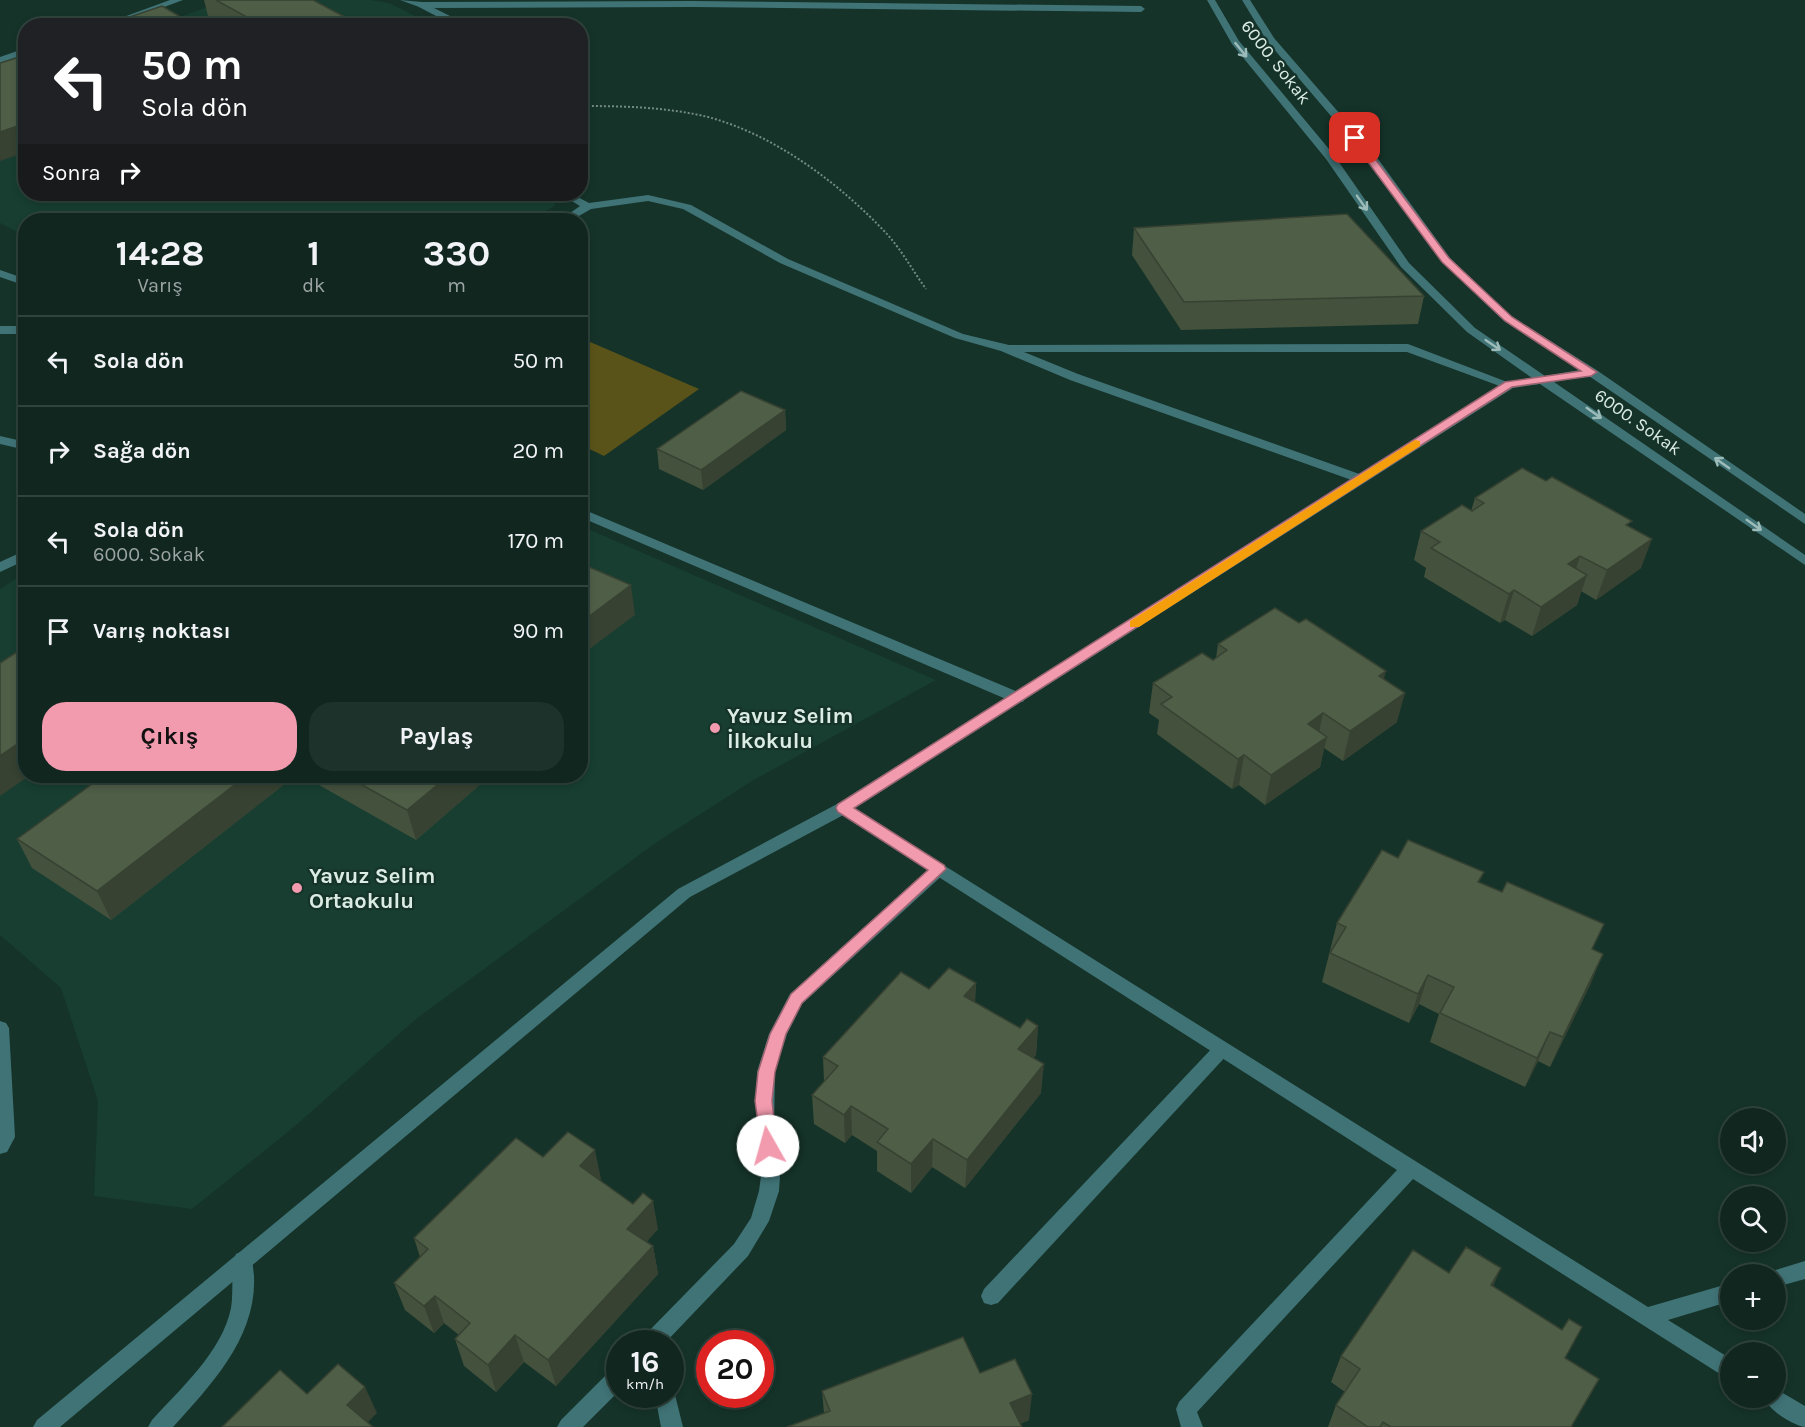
<!DOCTYPE html>
<html lang="tr">
<meta charset="utf-8">
<style>
body{margin:0;font-family:Karla,sans-serif;background:#1e322c;color:#f1f3f6;height:100vh;display:flex;flex-direction:column;font-size:22px;white-space:nowrap}
*{box-sizing:border-box;margin:0}
p{font-size:20px;color:#9ca5a4}
.icon{flex:none;width:33px;height:33px;fill:none;stroke:currentColor;stroke-width:2;stroke-linecap:round;stroke-linejoin:round}
.map{position:relative;flex:1;overflow:hidden}
.sheet{position:absolute;left:18px;top:213px;width:570px;height:570px;display:flex;flex-direction:column;background:#10261f;border-radius:24px;box-shadow:0 3px 9px #0003,0 0 0 2px #30433d}
.sheet>*{flex:none}
.banner{position:absolute;left:18px;top:18px;width:570px;height:183px;border-radius:24px;box-shadow:0 3px 9px #0003,0 0 0 2px #30433d;background:#202124;color:#fff;overflow:hidden}
.fabs{position:absolute;left:1720px;top:1108px;display:grid;gap:12px}
.fabs a{display:grid;place-items:center;width:66px;height:66px;border-radius:50%;background:#10261f;box-shadow:0 3px 9px #0003,0 0 0 2px #30433d;font-size:30px}
.speed{position:absolute;left:606px;top:1330px;display:flex;gap:12px;font-size:30px;font-weight:700;text-align:center}
.speed>*{display:grid;place-content:center;width:78px;height:78px;border-radius:50%;background:#10261f;box-shadow:0 3px 9px #0003,0 0 0 2px #30433d;line-height:1}
.speed small{font-size:15px;font-weight:400}
.speed .limit{border:9px solid #d22;background:#fff;color:#111}
.pin{position:absolute;display:grid;place-items:center;width:51px;height:51px;color:#fff;margin:-26px;border-radius:12px;box-shadow:0 3px 9px #0006}
.me{position:absolute;width:66px;margin:-33px;rotate:353deg;stroke-linejoin:round;filter:drop-shadow(0 0 4px #0008)}
.turn{display:flex;align-items:center;gap:21px;height:126px;padding:0 24px;font-size:27px}
.turn .icon{width:78px;height:78px;stroke-width:2.5}
.turn b{display:block;font-size:42px;line-height:51px}
.then{display:flex;align-items:center;height:57px;padding:0 24px;background:#0003;gap:12px;font-size:22px}
.eta{display:flex;justify-content:space-evenly;align-items:center;height:102px;text-align:center}
.eta b{font-size:36px;font-weight:700;line-height:42px}
.action{display:flex;gap:12px;margin-top:auto;padding:12px 24px}
.action a{flex:1;height:69px;border-radius:24px;background:#f29aae;color:#111;font-size:24px;font-weight:700;line-height:69px;text-align:center}
.action a+a{background:#1e322c;color:#f1f3f6}
ul{padding:0;list-style:none}
li{display:flex;align-items:center;gap:18px;height:90px;padding:0 24px;border-top:2px solid #30433d}
li div{flex:1}
li b{display:block;font-size:22px}
li em{font-style:normal}
.map>svg:first-child{display:block}
.built{fill:#173e31}
.green{fill:#5a5319}
.lines{fill:none;stroke-linecap:round;stroke-linejoin:round}
.path{stroke:#738b82;stroke-width:2;stroke-dasharray:2 2;stroke-linecap:butt}
.service{fill:#407376;fill-rule:evenodd}
.minor{fill:#407376;fill-rule:evenodd}
.tertiary{fill:#407376;fill-rule:evenodd}
.wall{fill:#44513d}
.shaded-wall{fill:#374232}
.building{fill:#4f5e47;stroke:#374232;stroke-width:1.5}
.oneway{stroke:#9dbcb9}
.route{fill:#f29aae;stroke:#9d6471;stroke-width:1.5}
.slow{fill:#f59e0b}
.poi-dot{fill:#f29aae;stroke:#153329;stroke-width:2}
.labels{text-anchor:middle;stroke-width:4.5;stroke-linejoin:round;paint-order:stroke}
.far-street-label{font-size:18px;fill:#dbece5;stroke:#153329}
.poi-label{font-size:22px;font-weight:bold;fill:#dbece5;stroke:#153329;text-anchor:start}
</style>
<div class="map">
<svg width="1805" height="1427" viewBox="0 0 1805 1427">
<rect width="100%" height="100%" fill="#153329"/>
<g class="built">
<path d="M228,0H371L389,3L433,25L154,26Z"/>
<path d="M25,70L26,194H562L553,207L529,220H26L25,236L0,223V79Z"/>
<path d="M581,526L936,680L752,781L657,842L416,1019L294,1127L192,1209L94,1196L98,1101L61,988L0,935V589L25,573L26,776H580Z"/>
</g>
<path class="green" d="M581,338L699,389L604,456L581,445Z"/>
<g class="lines">
<path class="path" d="M580,106C622,106 667,107 708,117C775,135 839,183 886,233C901,249 913,271 926,289"/>
<g class="service">
<path d="M939,863L945,865L947,869L945,873L802,1004L787,1034L775,1072L774,1131L781,1161L779,1191L769,1221L748,1256L664,1344H640L643,1337L734,1244L751,1218L759,1191L763,1161L756,1131L757,1072L769,1034L790,994L933,865Z"/>
<path d="M1222,1042L1228,1044L1231,1049L1228,1054L998,1303L991,1305L984,1303L981,1296L984,1289L1216,1044Z"/>
<path d="M243,1251L250,1254C253,1261 253,1268 254,1276C257,1337 211,1385 173,1427H148L152,1420C181,1388 222,1352 231,1308C234,1292 230,1266 236,1254Z"/>
<path d="M620,1365V1390L583,1427H557L561,1420L613,1368Z"/>
<path d="M670,1387L675,1395L683,1427H661L655,1395H670Z"/>
</g>
<g class="minor">
<path d="M422,2L466,24L467,26H455L419,7L418,5Z"/>
<path d="M560,194H572L589,203L648,195L691,205L788,259L963,334L1009,345L1408,344L1515,385L1513,388H1505L1407,352H1024L1078,374L1365,476L1366,479L1365,482L1360,483L1070,380L1001,351L955,338L780,263L683,209L648,201L591,209L572,220H560L580,206Z"/>
<path d="M0,270L26,279V286L0,277Z"/>
<rect x="0" y="326" width="26" height="8"/>
<path d="M0,436L26,442V450L0,444Z"/>
<path d="M580,508L1023,694L1025,698L1023,702H1013L580,517Z"/>
<path d="M26,550V560L0,572V562Z"/>
<path d="M843,802L1648,1307L1731,1283V1301L1668,1320L1731,1359V1381L1413,1179L1197,1412L1203,1427H1181L1176,1409L1179,1402L1397,1170L837,812L835,808L837,804Z"/>
<path d="M0,1021L6,1023L9,1028L15,1137L7,1152L0,1154Z"/>
<path d="M1805,1261V1279L1776,1287V1275H1767L1769,1272Z"/>
<path d="M1776,1389L1805,1406V1427C1792,1425 1769,1410 1764,1398H1776Z"/>
</g>
<g class="tertiary">
<path d="M170,0H183L113,26H99Z"/>
<path d="M400,0L422,2L692,1L1141,6L1145,9L1141,12L692,7L422,8Z"/>
<path d="M1207,0H1215L1239,41L1334,155L1409,263L1475,328L1545,376L1580,370L1504,321L1442,262L1365,156L1267,41L1242,0H1250L1274,38L1373,152L1450,258L1512,317L1595,369L1805,514V524L1589,376L1554,382L1805,555V565L1540,384L1513,388L849,812L690,897L60,1427H33L37,1420L678,889L837,804L1505,382L1532,378L1467,332L1401,267L1326,159L1232,44Z"/>
<path d="M26,48V54L0,63V57Z"/>
</g>
</g>
<g class="wall">
<path d="M204,0H313L362,26H225L208,16Z"/>
<path d="M1134,228L1424,296L1418,324L1181,330L1132,255Z"/>
<path d="M785,410L786,430L703,490L659,469L657,449Z"/>
<path d="M1475,498L1630,527L1641,568L1596,600L1581,591L1577,605L1532,636L1505,620L1500,623L1424,577L1426,568L1414,560L1421,531L1471,511Z"/>
<path d="M1218,644L1384,679L1397,722L1343,761L1324,748L1320,767L1265,805L1239,785L1232,789L1157,734L1159,720L1149,713L1153,683L1213,660L1216,658Z"/>
<path d="M103,776H295L111,920L32,868L17,839Z"/>
<path d="M310,776H480L482,783L416,840L312,781Z"/>
<path d="M1398,858L1480,883L1593,950L1591,983L1550,1067L1538,1061L1525,1087L1430,1042L1439,1014L1419,1004L1409,1023L1322,982L1337,923Z"/>
<path d="M976,983L975,1002L1020,1028L1038,1026L1036,1055L1033,1058L1041,1093L965,1188L932,1167L911,1193L877,1171V1151L852,1135L845,1143L814,1124L812,1095L824,1082L823,1057L929,989Z"/>
<path d="M543,1157L601,1179L600,1180L658,1229L646,1242L653,1246L658,1274L556,1386L524,1362L496,1392L464,1366L455,1339L459,1335L444,1323L434,1333L405,1310L394,1283L420,1257L414,1238Z"/>
<path d="M1449,1273L1493,1286L1566,1358L1571,1427H1328L1336,1405L1345,1392L1331,1382L1341,1356Z"/>
<path d="M980,1373L1029,1420L1020,1424L824,1413L822,1391Z"/>
</g>
<g class="shaded-wall">
<path d="M26,123V152L0,161V132Z"/>
<path d="M785,410L786,430L703,490L701,470Z"/>
<path d="M1652,539L1641,568L1596,600L1607,570Z"/>
<path d="M1580,556L1571,585L1568,564Z"/>
<path d="M1587,575L1577,605L1532,636L1541,607Z"/>
<path d="M631,585L635,615L580,656V623Z"/>
<path d="M1514,590L1505,620L1500,623L1509,594Z"/>
<path d="M1386,671L1378,701L1379,676Z"/>
<path d="M1405,693L1397,722L1343,761L1350,731Z"/>
<path d="M1323,713L1317,743L1308,724Z"/>
<path d="M1327,737L1320,767L1265,805L1271,775Z"/>
<path d="M26,738V776H29L0,796V756Z"/>
<path d="M1244,755L1239,785L1232,789L1238,759Z"/>
<path d="M246,776H295L111,920L97,891Z"/>
<path d="M448,776H480L482,783L416,840L407,810Z"/>
<path d="M1603,954L1591,983L1550,1067L1563,1037Z"/>
<path d="M1428,975L1419,1004L1409,1023L1418,994Z"/>
<path d="M976,983L974,1012L964,996Z"/>
<path d="M1038,1026L1036,1055L1016,1078L1018,1049Z"/>
<path d="M1550,1032L1538,1061L1525,1087L1537,1058Z"/>
<path d="M1044,1064L1041,1093L965,1188L967,1160Z"/>
<path d="M851,1106L852,1135L845,1143L844,1115Z"/>
<path d="M933,1139L932,1167L911,1193V1164Z"/>
<path d="M595,1150L601,1179L586,1195L580,1166Z"/>
<path d="M653,1201L658,1229L633,1257L627,1229Z"/>
<path d="M653,1246L658,1274L556,1386L548,1360Z"/>
<path d="M1501,1268L1489,1296L1491,1285Z"/>
<path d="M435,1296L444,1323L434,1333L424,1306Z"/>
<path d="M515,1335L524,1362L496,1392L488,1365Z"/>
<path d="M365,1387L377,1413L363,1427L347,1405Z"/>
<path d="M1032,1394L1029,1420L1013,1427L1010,1403Z"/>
</g>
<g class="building">
<path d="M216,0H313L362,26H263Z"/>
<path d="M162,6L196,26H103Z"/>
<path d="M26,55V123L0,132V63Z"/>
<path d="M1347,214L1424,296L1184,302L1134,228Z"/>
<path d="M741,391L785,410L701,470L657,449Z"/>
<path d="M1522,468L1546,481L1552,477L1632,521L1626,525L1652,539L1607,570L1580,556L1568,564L1587,575L1541,607L1514,590L1509,594L1431,548L1440,542L1421,531L1462,505L1472,511L1484,503L1475,498Z"/>
<path d="M580,563L631,585L580,623Z"/>
<path d="M1275,608L1299,623L1306,619L1386,671L1379,676L1405,693L1350,731L1323,713L1308,724L1327,737L1271,775L1244,755L1238,759L1161,704L1172,697L1153,683L1202,653L1213,660L1227,650L1218,644Z"/>
<path d="M26,646V738L0,756V663Z"/>
<path d="M103,776H246L97,891L17,839Z"/>
<path d="M346,776H448L407,810Z"/>
<path d="M1408,840L1484,872L1478,882L1502,892L1507,882L1604,924L1592,949L1603,954L1563,1037L1550,1032L1537,1058L1440,1013L1454,987L1428,975L1418,994L1330,953L1346,927L1337,923L1382,850L1398,858Z"/>
<path d="M949,968L976,983L964,996L1020,1028L1027,1019L1038,1026L1018,1049L1044,1064L967,1160L933,1139L911,1164L877,1142L888,1129L851,1106L844,1115L812,1095L838,1066L823,1057L901,972L929,989Z"/>
<path d="M568,1132L595,1150L580,1166L633,1204L643,1193L653,1201L627,1229L653,1246L548,1360L515,1335L488,1365L455,1339L470,1323L435,1296L424,1306L394,1283L428,1249L414,1238L516,1138L543,1157Z"/>
<path d="M1466,1247L1501,1268L1491,1285L1562,1330L1569,1319L1582,1327L1565,1358L1599,1379L1571,1427H1391L1383,1422L1380,1427H1368L1336,1405L1360,1369L1341,1356L1413,1250L1449,1273Z"/>
<path d="M963,1337L980,1373L1015,1359L1032,1394L1010,1403L1022,1427H787L830,1411L822,1391Z"/>
<path d="M338,1364L365,1387L347,1405L373,1427H222L280,1370L307,1394Z"/>
</g>
<defs><path id="oneway-shaft" d="M-6 0H5M1.5-3L5.5 0L1.5 3" fill="none" stroke-width="1.6" stroke-linecap="round" stroke-linejoin="round" transform="scale(1.5)"/></defs>
<g class="oneway">
<use href="#oneway-shaft" transform="translate(1241 50) rotate(51)"/>
<use href="#oneway-shaft" transform="translate(1362 203) rotate(55)"/>
<use href="#oneway-shaft" transform="translate(1493 345) rotate(34)"/>
<use href="#oneway-shaft" transform="translate(1594 413) rotate(35)"/>
<use href="#oneway-shaft" transform="translate(1722 463) rotate(-145)"/>
<use href="#oneway-shaft" transform="translate(1754 525) rotate(35)"/>
</g>
<path class="route" d="M1351,136H1358L1449,258L1512,317L1597,372L1591,376L1512,387L854,808L944,865L946,869L802,1003L786,1034L775,1072L772,1101L777,1146L774,1151L768,1154L762,1151L755,1101L758,1072L770,1034L791,994L928,870L838,812L836,808L838,804L1505,382L1581,371L1505,321L1442,262L1351,139Z"/>
<path class="slow" d="M1415,440L1420,441V446L1139,627H1130V621Z"/>
<g class="poi-dot">
<circle cx="715" cy="728" r="6"/>
<circle cx="297" cy="888" r="6"/>
</g>
<g class="labels">
<g class="far-street-label">
<text transform="translate(1276 62) rotate(52)" y="6">6000. Sokak</text>
<text transform="translate(1638 422) rotate(35)" y="6">6000. Sokak</text>
</g>
<g class="poi-label">
<text x="727" y="723">Yavuz Selim<tspan x="727" dy="25">İlkokulu</tspan></text>
<text x="309" y="883">Yavuz Selim<tspan x="309" dy="25">Ortaokulu</tspan></text>
</g>
</g>
</svg>
<div class="fabs">
<a><svg class="icon" aria-label="sound" viewBox="0 0 24 24"><path d="M4 9h4l5-4v14l-5-4H4zM17 9q2 3 0 6"/></svg></a>
<a><svg class="icon" aria-label="search" viewBox="0 0 24 24"><circle cx="10" cy="10" r="6"/><path d="M15 15l6 6"/></svg></a>
<a>+</a>
<a>−</a>
</div>
<div class="speed"><div>16<small>km/h</small></div><div class="limit">20</div></div>
<div class="pin" style="left:1355px;top:138px;background:#d93025"><svg class="icon" aria-label="arrive" viewBox="0 0 24 24"><path d="M6 21V4h12l-3 4 3 4H6"/></svg></div>
<svg class="me" style="left:768px;top:1146px" viewBox="-20 -20 40 40"><circle r="19" fill="#fff"/><path d="M0-13L10 11 0 6-10 11z" fill="#f29aae"/></svg>
<div class="banner">
<div class="turn"><svg class="icon" aria-label="left" viewBox="0 0 24 24"><path d="M17 20v-9H6M10 6l-5 5 5 5"/></svg><div><b>50 m</b>Sola dön</div></div>
<div class="then">Sonra<svg class="icon" aria-label="right" viewBox="0 0 24 24"><path d="M7 20v-9h11M14 6l5 5-5 5"/></svg></div>
</div>
<section class="sheet">
<div class="eta">
<div><b>14:28</b><p>Varış</p></div>
<div><b>1</b><p>dk</p></div>
<div><b>330</b><p>m</p></div>
</div>
<ul>
<li><svg class="icon" aria-label="left" viewBox="0 0 24 24"><path d="M17 20v-9H6M10 6l-5 5 5 5"/></svg><div><b>Sola dön</b></div><em>50 m</em></li>
<li><svg class="icon" aria-label="right" viewBox="0 0 24 24"><path d="M7 20v-9h11M14 6l5 5-5 5"/></svg><div><b>Sağa dön</b></div><em>20 m</em></li>
<li><svg class="icon" aria-label="left" viewBox="0 0 24 24"><path d="M17 20v-9H6M10 6l-5 5 5 5"/></svg><div><b>Sola dön</b><p>6000. Sokak</p></div><em>170 m</em></li>
<li><svg class="icon" aria-label="arrive" viewBox="0 0 24 24"><path d="M6 21V4h12l-3 4 3 4H6"/></svg><div><b>Varış noktası</b></div><em>90 m</em></li>
</ul>
<div class="action"><a>Çıkış</a><a>Paylaş</a></div>
</section>
</div>
